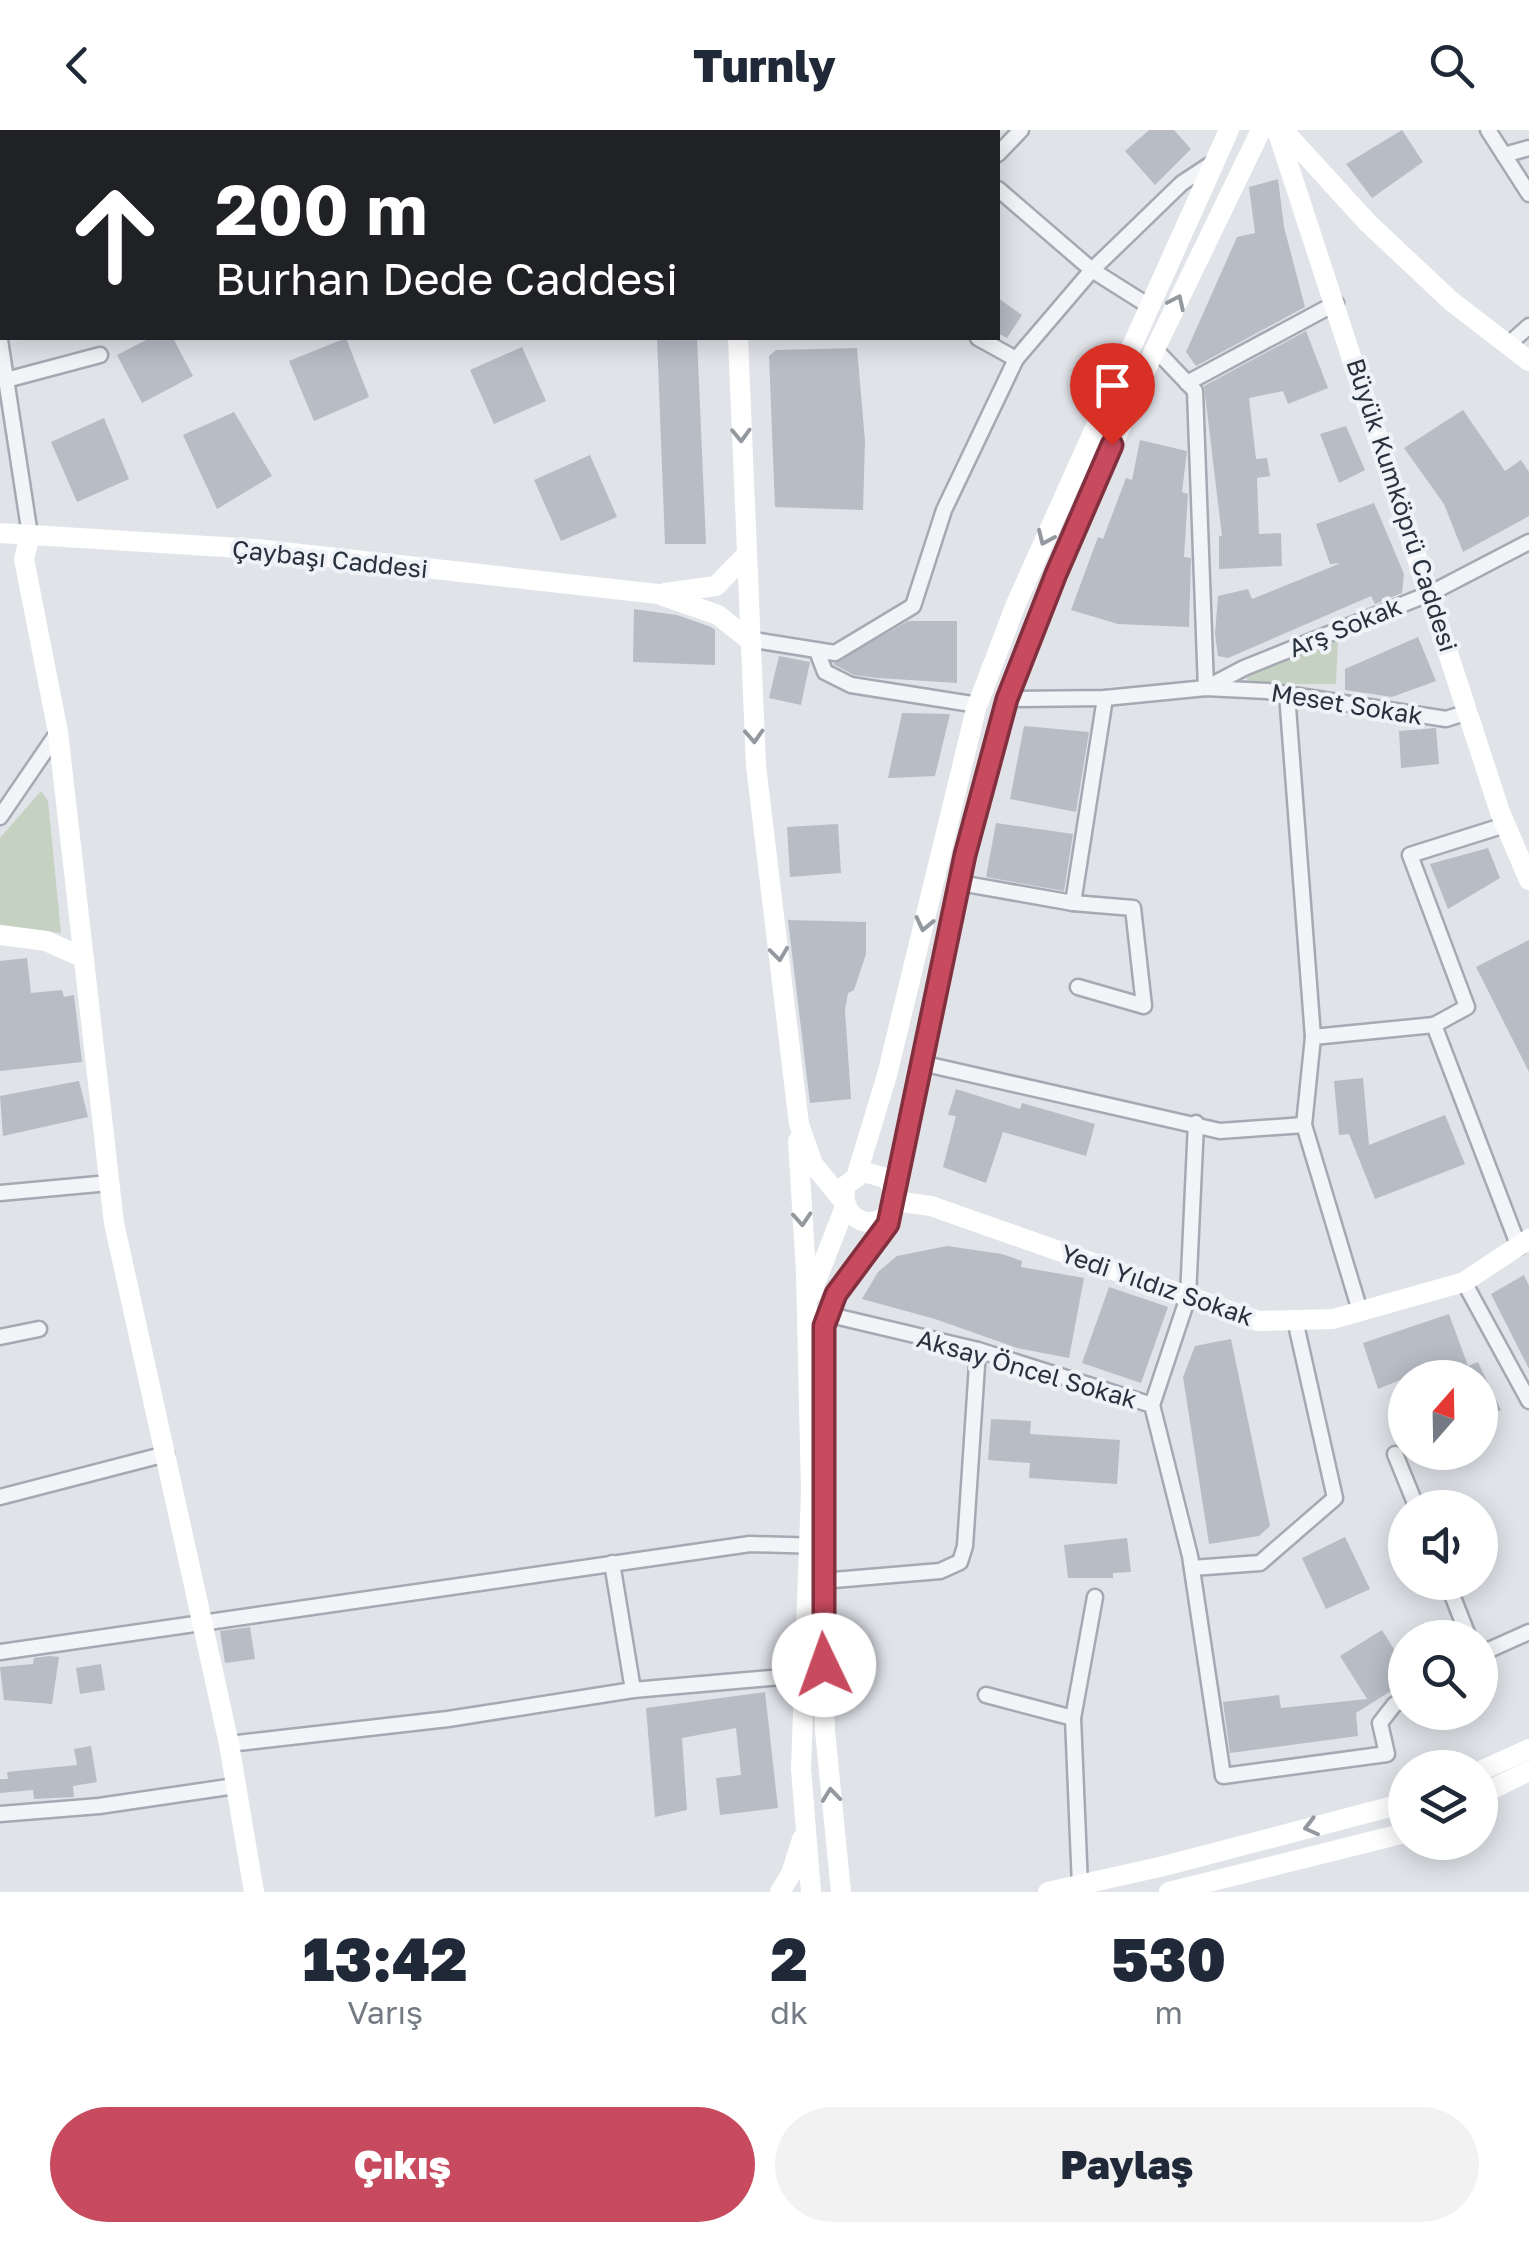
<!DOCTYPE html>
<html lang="tr">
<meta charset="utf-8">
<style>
body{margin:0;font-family:"Golos Text",sans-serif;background:#f2f2f3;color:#1f2937;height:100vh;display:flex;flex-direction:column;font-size:38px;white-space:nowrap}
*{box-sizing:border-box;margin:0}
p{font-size:32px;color:#747a83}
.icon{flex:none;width:55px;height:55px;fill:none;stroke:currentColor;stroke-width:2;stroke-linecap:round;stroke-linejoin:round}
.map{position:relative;height:1762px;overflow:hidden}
.details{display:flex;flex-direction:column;background:#fff;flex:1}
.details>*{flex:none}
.hud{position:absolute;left:0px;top:0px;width:1000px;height:210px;box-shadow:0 5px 25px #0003;background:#202124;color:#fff;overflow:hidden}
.needle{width:65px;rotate:20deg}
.tools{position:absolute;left:1388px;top:1230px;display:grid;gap:20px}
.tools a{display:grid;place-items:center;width:110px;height:110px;border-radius:50%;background:#fff;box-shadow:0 5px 25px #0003;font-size:50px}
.pin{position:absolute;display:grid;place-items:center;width:85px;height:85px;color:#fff;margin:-102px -42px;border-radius:50% 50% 50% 0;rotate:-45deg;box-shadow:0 0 10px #0007}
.pin .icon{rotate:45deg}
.me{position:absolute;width:110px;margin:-55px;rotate:357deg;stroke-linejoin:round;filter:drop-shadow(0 0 8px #0008)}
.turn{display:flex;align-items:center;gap:35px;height:210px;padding:0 50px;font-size:45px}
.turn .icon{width:130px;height:130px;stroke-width:2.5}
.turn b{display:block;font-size:70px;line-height:85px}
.eta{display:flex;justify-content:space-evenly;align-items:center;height:170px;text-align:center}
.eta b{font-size:60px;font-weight:800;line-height:70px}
.action{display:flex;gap:20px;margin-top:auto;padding:20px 50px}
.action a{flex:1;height:115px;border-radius:60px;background:#c84a5f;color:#fff;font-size:40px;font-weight:800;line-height:115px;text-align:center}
.action a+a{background:#f2f2f3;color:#1f2937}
header{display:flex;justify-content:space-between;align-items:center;height:130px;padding:0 50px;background:#fff;font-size:45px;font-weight:800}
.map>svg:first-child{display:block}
.green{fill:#c6d2c1}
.building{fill:#b7bcc5}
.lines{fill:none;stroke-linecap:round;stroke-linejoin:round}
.street-casing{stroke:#a5aab2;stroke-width:19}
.street{stroke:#f2f4f7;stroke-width:14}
.secondary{stroke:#fff;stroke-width:20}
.oneway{stroke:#94989f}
.route-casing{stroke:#82303e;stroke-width:25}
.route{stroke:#c84a5f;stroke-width:18}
.labels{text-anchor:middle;stroke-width:8;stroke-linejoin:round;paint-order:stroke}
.street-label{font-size:25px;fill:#29313f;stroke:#eff2f6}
</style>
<header><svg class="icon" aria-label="back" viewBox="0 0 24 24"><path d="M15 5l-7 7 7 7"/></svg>Turnly<svg class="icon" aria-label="search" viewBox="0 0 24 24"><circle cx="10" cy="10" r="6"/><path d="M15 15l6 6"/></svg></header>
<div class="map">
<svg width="1529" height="1762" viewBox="0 0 1529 1762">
<rect width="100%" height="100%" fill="#e0e3e8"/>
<g class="green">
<path d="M1338,508L1336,554H1250L1246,547Z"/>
<path d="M41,661L48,671L61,803L0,795V708Z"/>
</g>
<g class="building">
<path d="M1149,0H1174L1191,19L1155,55L1125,21Z"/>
<path d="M1402,0L1423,32L1372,68L1346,34Z"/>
<path d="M1278,49L1284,97L1305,177L1196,236L1186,222L1237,107L1255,103L1249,57Z"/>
<path d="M998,168L1022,185L1007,208L998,203Z"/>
<path d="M1306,201L1328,258L1288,274L1283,261L1249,268L1256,329L1267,328L1270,346L1257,348L1259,404L1281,403L1282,436L1219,439V406H1222L1204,256Z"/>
<path d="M150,208H173L193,246L142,273L117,225Z"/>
<path d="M346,208L369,267L314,291L289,231Z"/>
<path d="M657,208H697L706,414H665Z"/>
<path d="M522,217L546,271L494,294L470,240Z"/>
<path d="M857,218L865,311L863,380L775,377L769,226L776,220Z"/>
<path d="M1463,280L1505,341L1521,330L1529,342V386L1463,422L1444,374L1404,318Z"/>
<path d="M234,282L272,346L217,379L183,305Z"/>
<path d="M104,288L129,349L77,372L51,312Z"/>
<path d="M1346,296L1365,340L1339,353L1320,304Z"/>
<path d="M1140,310L1187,321L1182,362L1188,364L1184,427L1191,428L1189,497L1118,494L1071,480L1098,407L1103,409L1126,348L1132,350Z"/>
<path d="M590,325L617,387L561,411L534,350Z"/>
<path d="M1374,373L1404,444L1402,463L1375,474L1371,466L1228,528L1218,526L1215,504L1218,466L1248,459L1252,469L1341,433L1330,434L1316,394Z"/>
<path d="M634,479L677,485L711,497L715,500V535L633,532Z"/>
<path d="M908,491H957V553L878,548L854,545L833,534Z"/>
<path d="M1418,507L1436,551L1392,567L1345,560V539Z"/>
<path d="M779,526L810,532L801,575L769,568Z"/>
<path d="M902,583L950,584L935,646L888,648Z"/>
<path d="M1024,596L1089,602L1076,682L1010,669Z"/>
<path d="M1436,598L1439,634L1401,638L1399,601Z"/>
<path d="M996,693L1073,704L1064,761L986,747Z"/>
<path d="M838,694L841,743L790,747L787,697Z"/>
<path d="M1488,718L1500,748L1448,779L1430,734Z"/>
<path d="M788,790L866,792V824L854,860L848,863L845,880L851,969L810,973Z"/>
<path d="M1529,810V942L1476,837Z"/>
<path d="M27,828L31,863L62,860L64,867L74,865L82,932L0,941V831Z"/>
<path d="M1363,948L1369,1015L1445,985L1465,1034L1375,1069L1349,1004L1339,1005L1334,951Z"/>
<path d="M79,951L88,987L3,1006L0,966Z"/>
<path d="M956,959L1020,979L1022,973L1095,994L1086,1026L1003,1002L986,1053L943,1037L956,986L948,985Z"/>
<path d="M947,1116L1002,1124L1022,1131L1021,1137L1084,1148L1069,1228L1017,1218L935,1189L862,1169L878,1142L897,1126Z"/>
<path d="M1524,1145L1529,1156V1239L1491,1164Z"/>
<path d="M1109,1157L1168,1177L1141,1253L1082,1233Z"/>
<path d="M1449,1184L1468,1236L1478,1232L1501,1280L1480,1290V1248H1405L1378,1259L1363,1213Z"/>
<path d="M1231,1209L1270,1396L1259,1406L1209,1414L1183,1247L1195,1216Z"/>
<path d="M991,1289L1031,1291L1030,1304L1120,1310L1117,1354L1029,1348L1030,1333L988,1330Z"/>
<path d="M1345,1407L1370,1459L1326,1479L1302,1428Z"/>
<path d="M1127,1408L1131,1442L1113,1443V1448H1068L1064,1415Z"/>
<path d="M250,1497L255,1529L225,1533L220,1501Z"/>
<path d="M1382,1500L1405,1537V1552L1356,1583L1358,1606L1230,1623L1223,1572L1279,1565L1281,1578L1367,1569L1340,1526Z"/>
<path d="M49,1526L59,1527L52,1574L4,1570L0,1537L33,1534L34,1528Z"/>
<path d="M101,1534L105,1560L80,1564L76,1538Z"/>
<path d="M765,1562L778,1678L720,1685L716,1648L741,1645L736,1598L682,1608L687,1680L655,1687L646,1578Z"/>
<path d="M91,1616L97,1652L73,1656L74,1667L34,1669L33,1660L0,1663V1649H8L7,1642L77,1635L74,1619Z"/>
</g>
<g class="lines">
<g class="street-casing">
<g id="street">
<path d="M607,0L665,2"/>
<path d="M1488,0L1529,64"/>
<path d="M998,24L1021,0"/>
<path d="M1504,25L1529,18"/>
<path d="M998,59L1092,140L1149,176"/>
<path d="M0,118H2"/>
<path d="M978,208L1016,229"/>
<path d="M0,210L30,405"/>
<path d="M1509,214L1529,196"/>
<path d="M1155,219L1195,261L1206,558L1244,538L1431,463L1529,412"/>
<path d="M6,250L100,225"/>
<path d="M1187,253L1336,173"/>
<path d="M748,509L835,523L913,476L944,380L1016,229L1092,140L1182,53L1214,32"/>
<path d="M817,521L825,542L851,555L978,575"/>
<path d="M1287,564L1313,907L1304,995L1360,1181"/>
<path d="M1007,569L1105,568L1206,558L1267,561L1446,589L1468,582"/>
<path d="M0,687L58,602"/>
<path d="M1505,695L1410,725L1467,877L1434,895L1519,1117"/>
<path d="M960,753L1073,773L1133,778L1144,876L1078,857"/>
<path d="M1073,773L1105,568"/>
<path d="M1313,907L1434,895"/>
<path d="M921,933L1220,1001L1304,995"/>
<path d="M0,1063L109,1053"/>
<path d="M1464,1152L1529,1271"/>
<path d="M826,1184L978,1220L1152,1275L1190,1426L1223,1646L1387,1624L1380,1593L1394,1575L1405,1568"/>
<path d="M0,1207L39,1199"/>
<path d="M1152,1275L1188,1167L1196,993"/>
<path d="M1395,1324L1417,1378"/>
<path d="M0,1367L166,1324"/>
<path d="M612,1433L633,1560"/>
<path d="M1192,1438L1260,1433L1335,1368L1295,1190"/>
<path d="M810,1452L940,1441L960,1432L965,1416L978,1220"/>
<path d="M1447,1452L1469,1508"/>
<path d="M0,1522L750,1414L821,1416"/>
<path d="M1480,1524L1529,1502"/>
<path d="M986,1565L1073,1588L1080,1756"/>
<path d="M1073,1588L1095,1467"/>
<path d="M229,1614L448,1589L633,1560L804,1545"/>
<path d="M0,1684L99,1676L235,1656"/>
</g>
</g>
<use href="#street" class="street"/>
<g class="secondary">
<path d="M724,0V2"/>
<path d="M1277,0L1500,682L1529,750"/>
<path d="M1283,0L1368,93L1451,171L1529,231"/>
<path d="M738,208L756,636L799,994L813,1034L844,1072"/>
<path d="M0,403L256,419L658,464L718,485L748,509"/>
<path d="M30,405L24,429L58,602L114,1093L229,1614L254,1762"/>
<path d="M665,463L716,456L746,425"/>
<path d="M0,805L46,811L84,828"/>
<path d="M798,1011L806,1142L811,1361L801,1639L811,1762"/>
<path d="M857,1044L887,945L976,579L1016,474L1229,0"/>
<path d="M895,1062L886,1048L864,1042L846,1055C837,1087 872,1106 893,1079L965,725L1007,569L1056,443L1155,219L1261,0"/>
<path d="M895,1071L931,1076L1258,1191L1333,1189L1464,1152L1529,1109"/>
<path d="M811,1164L845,1077"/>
<path d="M822,1301C822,1257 814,1203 836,1163C854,1134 882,1114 892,1080"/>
<path d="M821,1460L825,1601L841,1762"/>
<path d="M1480,1641L1529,1619"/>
<path d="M1480,1665L1529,1641"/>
<path d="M780,1762L791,1744L802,1709"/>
<path d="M1048,1762L1164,1736L1405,1673"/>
<path d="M1169,1762L1405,1703"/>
</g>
</g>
<defs><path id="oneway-chevron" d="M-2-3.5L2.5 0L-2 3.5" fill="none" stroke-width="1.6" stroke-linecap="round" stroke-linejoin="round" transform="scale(2.5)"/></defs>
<g class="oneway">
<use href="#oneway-chevron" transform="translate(1177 172) rotate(-65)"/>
<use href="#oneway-chevron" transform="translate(741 305) rotate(88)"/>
<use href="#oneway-chevron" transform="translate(1045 408) rotate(114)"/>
<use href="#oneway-chevron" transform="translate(754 606) rotate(87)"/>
<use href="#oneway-chevron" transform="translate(924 794) rotate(103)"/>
<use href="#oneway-chevron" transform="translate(779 824) rotate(83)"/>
<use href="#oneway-chevron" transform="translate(802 1089) rotate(86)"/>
<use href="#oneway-chevron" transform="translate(831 1665) rotate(-96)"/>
<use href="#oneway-chevron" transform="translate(1311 1697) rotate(166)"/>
</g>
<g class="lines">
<g class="route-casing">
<path id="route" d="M824,1535V1196L836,1164L888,1094L965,725L1007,569L1056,444L1112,315"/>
</g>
<use href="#route" class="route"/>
</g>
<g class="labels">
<g class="street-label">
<text transform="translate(1402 375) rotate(72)" y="9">Büyük Kumköprü Caddesi</text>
<text transform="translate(330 429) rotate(6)" y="9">Çaybaşı Caddesi</text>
<text transform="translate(1345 497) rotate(-22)" y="9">Arş Sokak</text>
<text transform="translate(1347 574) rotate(9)" y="9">Meset Sokak</text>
<text transform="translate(1157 1155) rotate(19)" y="9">Yedi Yıldız Sokak</text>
<text transform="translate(1027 1239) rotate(16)" y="9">Aksay Öncel Sokak</text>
</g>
</g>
</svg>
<div class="tools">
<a><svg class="needle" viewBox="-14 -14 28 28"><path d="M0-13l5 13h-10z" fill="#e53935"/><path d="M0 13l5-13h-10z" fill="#747a83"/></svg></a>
<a><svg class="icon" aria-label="sound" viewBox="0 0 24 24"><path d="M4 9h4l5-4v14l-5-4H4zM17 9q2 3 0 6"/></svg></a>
<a><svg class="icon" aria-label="search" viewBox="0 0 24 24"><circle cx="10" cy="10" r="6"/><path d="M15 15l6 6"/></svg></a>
<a><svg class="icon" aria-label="layers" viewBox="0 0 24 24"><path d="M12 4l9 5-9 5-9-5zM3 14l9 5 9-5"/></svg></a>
</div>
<div class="pin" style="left:1112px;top:315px;background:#d93025"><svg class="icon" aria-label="arrive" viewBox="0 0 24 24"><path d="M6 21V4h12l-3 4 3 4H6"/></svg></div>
<svg class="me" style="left:824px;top:1535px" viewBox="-20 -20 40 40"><circle r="19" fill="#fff"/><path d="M0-13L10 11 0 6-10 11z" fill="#c84a5f"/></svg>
<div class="hud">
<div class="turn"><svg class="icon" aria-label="ahead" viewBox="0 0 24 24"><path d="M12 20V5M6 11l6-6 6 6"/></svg><div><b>200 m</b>Burhan Dede Caddesi</div></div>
</div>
</div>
<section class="details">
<div class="eta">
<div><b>13:42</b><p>Varış</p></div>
<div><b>2</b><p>dk</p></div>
<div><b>530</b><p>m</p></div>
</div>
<div class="action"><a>Çıkış</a><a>Paylaş</a></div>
</section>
